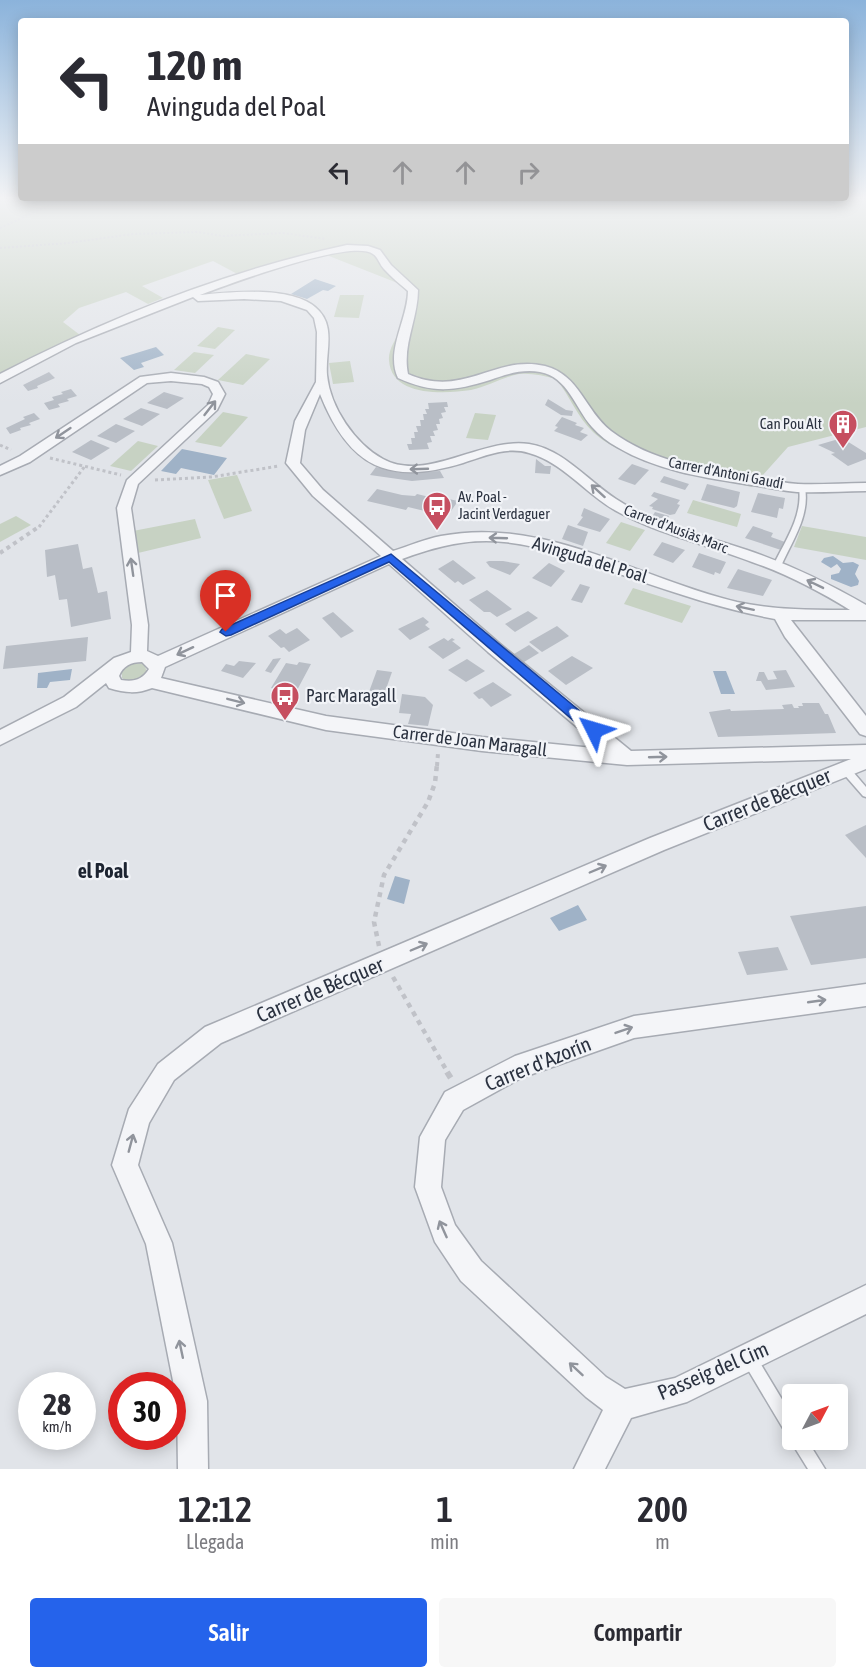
<!DOCTYPE html>
<html lang="es">
<meta charset="utf-8">
<style>
body{margin:0;font-family:"Asap Condensed",sans-serif;background:#f7f7f7;color:#2b2b33;height:100vh;display:flex;flex-direction:column;font-size:22px;white-space:nowrap}
*{box-sizing:border-box;margin:0}
p{font-size:20px;color:#7c7c81}
.icon{flex:none;width:33px;height:33px;fill:none;stroke:currentColor;stroke-width:2;stroke-linecap:round;stroke-linejoin:round}
.map{position:relative;height:1469px;overflow:hidden}
.panel{display:flex;flex-direction:column;background:#fff;flex:1}
.panel>*{flex:none}
.hud{position:absolute;left:18px;top:18px;width:831px;height:183px;border-radius:6px;box-shadow:0 3px 15px #0003;background:#fff;color:#2b2b33;overflow:hidden}
.needle{width:39px;rotate:49deg}
.tools{position:absolute;left:782px;top:1384px;display:grid;gap:12px}
.tools a{display:grid;place-items:center;width:66px;height:66px;border-radius:6px;background:#fff;box-shadow:0 3px 15px #0003;font-size:30px}
.speed{position:absolute;left:18px;top:1372px;display:flex;gap:12px;font-size:30px;font-weight:700;text-align:center}
.speed>*{display:grid;place-content:center;width:78px;height:78px;border-radius:50%;background:#fff;box-shadow:0 3px 15px #0003;line-height:1}
.speed small{font-size:15px;font-weight:400}
.speed .limit{border:9px solid #d22;background:#fff;color:#111}
.pin{position:absolute;display:grid;place-items:center;width:51px;height:51px;color:#fff;margin:-62px -26px;border-radius:50% 50% 50% 0;rotate:-45deg;box-shadow:0 0 6px #0007}
.pin .icon{rotate:45deg}
.me{position:absolute;width:66px;margin:-33px;rotate:310deg;stroke-linejoin:round;filter:drop-shadow(0 0 4px #0008)}
.turn{display:flex;align-items:center;gap:21px;height:126px;padding:0 30px;font-size:27px}
.turn .icon{width:78px;height:78px;stroke-width:2.5}
.turn b{display:block;font-size:42px;line-height:51px}
.lanes{display:flex;align-items:center;height:57px;padding:0 30px;background:#0003;justify-content:center;gap:30px;direction:ltr}
.lanes .off{opacity:.35}
.eta{display:flex;justify-content:space-evenly;align-items:center;height:102px;text-align:center}
.eta b{font-size:36px;font-weight:600;line-height:42px}
.primary-button{display:flex;gap:12px;margin-top:auto;padding:12px 30px}
.primary-button a{flex:1;height:69px;border-radius:6px;background:#2563eb;color:#fff;font-size:24px;font-weight:600;line-height:69px;text-align:center}
.primary-button a+a{background:#f7f7f7;color:#2b2b33}
.map>svg:first-child{display:block}
.green{fill:#c7d2c3}
.water{fill:#9fb2c7}
.building{fill:#b9bec6}
.lines{fill:none;stroke-linecap:round;stroke-linejoin:round}
.lane-casing{stroke:#a7abb3;stroke-width:3}
.street-casing{stroke:#a7abb3;stroke-width:3}
.path-far4{stroke:#c0c2c8;stroke-width:2;stroke-dasharray:2 2;stroke-linecap:butt}
.path-far3{stroke:#c0c2c8;stroke-width:3;stroke-dasharray:3 3;stroke-linecap:butt}
.path-far2{stroke:#c0c2c8;stroke-width:4;stroke-dasharray:4 4;stroke-linecap:butt}
.path-far1{stroke:#c0c2c8;stroke-width:4.5;stroke-dasharray:5 5;stroke-linecap:butt}
.path{stroke:#c0c2c8;stroke-width:6;stroke-dasharray:7 7;stroke-linecap:butt}
.lane{fill:#f4f5f8;fill-rule:evenodd}
.street{fill:#f4f5f8;fill-rule:evenodd}
.oneway{stroke:#90949c}
.route{fill:#2563eb;stroke:#184099;stroke-width:1.5}
.labels{text-anchor:middle;stroke-width:4.5;stroke-linejoin:round;paint-order:stroke}
.far-poi-label{font-size:15px;fill:#2b3240;stroke:#f1f3f7;text-anchor:end}
.far-street-label{font-size:15px;fill:#2b3240;stroke:#f1f3f7}
.street-label{font-size:18px;fill:#2b3240;stroke:#f1f3f7}
.poi-label{font-size:18px;fill:#2b3240;stroke:#f1f3f7;text-anchor:start}
.neighbourhood-label{font-size:20px;font-weight:bold;fill:#1d2431;stroke:#f1f3f7}
.near-street-label{font-size:21px;fill:#2b3240;stroke:#f1f3f7}
</style>
<div class="map">
<svg width="866" height="1469" viewBox="0 0 866 1469">
<rect width="100%" height="100%" fill="#e1e4e9"/>
<g class="green">
<path d="M0,198H866V427L788,447L752,487C708,476 625,463 593,432C577,417 570,396 556,379C544,376 532,373 519,374C503,377 487,387 471,390C444,394 391,397 389,360C388,350 396,339 400,330C403,318 406,306 409,294L400,284L324,254L243,277L213,261L142,286L163,298L148,304L126,292L79,308L63,322L84,338L0,383Z"/>
<path d="M340,295H364L359,318L334,317Z"/>
<path d="M218,327L235,330L215,349L197,346Z"/>
<path d="M194,352L214,355L195,373L174,370Z"/>
<path d="M246,354L270,359L243,385L218,380Z"/>
<path d="M350,361L354,382L333,384L329,363Z"/>
<path d="M223,412L248,417L221,447L195,442Z"/>
<path d="M475,413L496,415L488,440L466,438Z"/>
<path d="M138,441L158,446L131,471L110,466Z"/>
<path d="M237,475L252,511L224,519L208,480Z"/>
<path d="M693,500L741,514L737,527L687,513Z"/>
<path d="M16,516L31,525L0,542V524Z"/>
<path d="M195,519L201,538L138,553L133,531Z"/>
<path d="M621,522L645,530L630,551L606,543Z"/>
<path d="M802,526L866,537V560L794,547Z"/>
<path d="M633,588L691,606L682,623L624,604Z"/>
<path d="M132,663L144,664L147,672C142,681 131,683 122,678V670Z"/>
</g>
<g class="water">
<path d="M315,279L336,286L328,291L323,290L307,299L291,294Z"/>
<path d="M156,347L164,355L141,363L144,367L134,370L120,358Z"/>
<path d="M182,449L227,458L214,475L181,468L176,474L161,471Z"/>
<path d="M833,556L843,563L853,562L859,565L855,574L859,581L858,585L851,587L831,579V575L839,573L841,569L837,564L831,568L821,562L824,558Z"/>
<path d="M72,669L70,680L50,682L47,688H37L38,673Z"/>
<path d="M713,671H726L735,694H721Z"/>
<path d="M395,876L410,880L404,904L387,899Z"/>
<path d="M578,905L587,920L559,931L550,918Z"/>
</g>
<g class="building">
<path d="M49,372L55,378L37,386L38,388L28,391L23,385Z"/>
<path d="M71,389L77,396L67,399L69,401L58,404L60,407L49,410L44,403L54,400L52,397L63,394L61,392Z"/>
<path d="M164,392L184,398L167,409L147,403Z"/>
<path d="M548,399L566,410L573,411L572,416L561,415L545,405Z"/>
<path d="M447,402L448,407H444L446,412L441,413L443,418L439,419L440,424H436L438,430L433,431L435,436H430L432,442L427,443L429,449L409,450L407,444H412L411,438H415L414,432H418L416,426H421L420,420H424L423,414H427L425,409H429L428,403Z"/>
<path d="M141,408L160,414L142,426L123,419Z"/>
<path d="M34,413L40,419L29,423L31,425L20,428L21,430L10,434L6,428L25,419L23,417Z"/>
<path d="M562,417L577,423L575,425L584,428L580,432L588,435L581,441L554,431L558,427L555,426Z"/>
<path d="M116,424L135,431L116,443L97,436Z"/>
<path d="M842,438L866,453V459L848,466L831,454L835,453L818,445Z"/>
<path d="M91,440L110,448L91,460L72,452Z"/>
<path d="M536,459L545,466H551L550,474L535,473Z"/>
<path d="M632,464L649,470L635,485L618,479Z"/>
<path d="M376,467L401,473L440,471L444,478L412,481L370,475Z"/>
<path d="M664,476L689,484L685,490L660,482Z"/>
<path d="M707,484L740,492L737,506L734,508L701,500Z"/>
<path d="M377,489L402,495L415,496L417,494L442,500L444,498L458,501L449,514L435,510L433,513L408,507L406,510L367,501Z"/>
<path d="M654,492L680,500L677,504L680,505L675,514L670,515L652,509L653,507L649,506L658,499L651,496Z"/>
<path d="M758,493L785,498L783,509L779,508L777,518L751,512Z"/>
<path d="M584,508L610,519L600,532L577,525L583,517L581,516Z"/>
<path d="M655,512L669,516L665,522L652,517Z"/>
<path d="M568,525L588,532L583,546L562,539Z"/>
<path d="M753,526L773,533L771,537L785,542L781,550L745,538Z"/>
<path d="M662,542L685,550L673,563L653,555Z"/>
<path d="M78,544L83,569L92,567L98,593L107,591L111,619L71,627L67,599L59,600L55,575L47,577L45,550Z"/>
<path d="M699,553L726,562L720,574L715,572L714,575L692,567Z"/>
<path d="M453,560L476,578L463,585L458,581L455,583L438,569Z"/>
<path d="M489,561H503L520,564L510,575L490,567L486,562Z"/>
<path d="M549,563L565,571L551,587L532,578Z"/>
<path d="M738,569L772,580L763,596L727,588Z"/>
<path d="M580,584L590,587L582,603L571,600Z"/>
<path d="M487,590L512,609L497,617L490,612H484L469,600Z"/>
<path d="M528,611L538,618L515,632L505,624Z"/>
<path d="M333,612L354,631L341,638L322,618Z"/>
<path d="M423,617L429,622L425,625L430,629L410,640L398,629Z"/>
<path d="M557,626L569,636L542,652L529,642Z"/>
<path d="M297,628L310,640L289,652L284,647L281,648L268,636L280,629L286,634Z"/>
<path d="M88,637L86,661L3,669L6,646Z"/>
<path d="M444,638L448,641L452,638L455,640L452,641L461,648L443,659L428,647Z"/>
<path d="M529,645L539,653L524,662L514,654Z"/>
<path d="M572,656L593,668L566,685L548,671Z"/>
<path d="M281,658L271,673L265,671L273,659Z"/>
<path d="M467,659L485,671L466,682L448,670Z"/>
<path d="M239,661L256,663L243,678L221,671L226,664L234,666Z"/>
<path d="M299,662L311,664L295,694L271,688L286,663L297,665Z"/>
<path d="M377,670L392,672L381,703L366,700Z"/>
<path d="M786,670L795,687L766,690L761,681H756L759,672H764L768,680L777,679L773,671Z"/>
<path d="M493,682L512,695L491,707L482,698L479,699L473,693Z"/>
<path d="M402,694L425,697L433,705L428,726L408,724L411,714L399,713Z"/>
<path d="M802,703H819L825,714H828L836,733L718,737L709,712L730,709L731,711L784,709L782,705L792,704L794,708H799L798,706H803Z"/>
<path d="M866,825V858L845,835Z"/>
<path d="M866,906V958L811,965L790,916Z"/>
<path d="M778,947L788,970L747,975L738,952Z"/>
</g>
<g class="lines">
<g class="lane-casing">
<g id="lane">
<path d="M802,486L805,488C810,516 792,541 781,566L780,568H774L773,566C785,541 803,516 799,488Z"/>
<path d="M845,765L848,766L866,787V797L863,796L842,772L840,769L842,766Z"/>
<path d="M749,1351L754,1353L792,1416V1440H807L825,1469H808L790,1440L792,1437L787,1435L744,1363L742,1358L744,1353Z"/>
</g>
</g>
<g class="street-casing">
<g id="street">
<path d="M347,245L368,246L380,250L391,265L418,290C418,319 402,345 408,374C464,399 495,354 545,366C580,375 585,411 611,431C652,462 703,469 753,477C768,479 783,483 798,484C820,485 843,483 866,483V491C843,491 820,493 797,492C782,491 767,487 752,485C707,478 657,471 617,447C608,442 599,435 592,427C575,408 568,377 540,372C523,369 506,374 490,380C455,391 433,394 398,378C385,351 408,319 408,291C400,284 391,277 384,269C380,265 378,257 373,254C352,238 227,285 200,295C231,292 290,286 315,307C337,325 325,351 327,375C330,407 355,444 383,459C427,483 481,437 529,444C563,449 588,481 616,499C655,525 703,535 747,550C789,564 828,583 866,605V620H791L866,716V736L860,734L785,637L775,619C716,608 661,588 605,569C571,558 539,545 504,542C467,538 435,547 402,559L500,644L631,751L866,745V769L664,850L221,1043L174,1080L149,1123L138,1165L172,1243L207,1401L208,1469H178L177,1401L146,1244L112,1165L129,1109L158,1064L205,1027L650,838L851,759L627,765L482,751L326,730L152,688C137,694 125,693 109,688L106,683L76,707L0,745V730L64,697L114,658L131,652L132,625L117,508L127,480L208,405L213,394L209,387L202,384L171,381L147,383L30,462L0,475V466L20,456L140,377L171,373L204,377L218,382L225,394L217,410L138,484L131,508L148,625L147,651L158,656L381,556L313,496L286,463L295,421L316,382L317,332L314,318L307,310L281,301L244,299L198,301L193,297L76,343L0,383V374C110,317 226,271 347,245ZM320,394C349,467 388,486 463,463C484,456 507,446 529,453C565,463 588,497 620,513C661,535 708,545 752,562C787,574 819,591 850,610C812,610 775,610 737,602C640,579 544,516 441,536C425,539 409,546 393,551L323,490L300,463L305,430ZM389,564L488,652L603,749L482,737L326,716L161,678L165,667ZM142,662L149,669C142,680 134,682 121,680L119,676C123,666 131,662 142,662Z"/>
<path d="M866,984V1006L634,1038L521,1078L463,1110L445,1140L441,1187L455,1225L481,1261L606,1377L625,1389L675,1378L866,1285V1314L687,1402L631,1418L605,1469H574L603,1410L586,1397L461,1281L435,1242L415,1187L420,1137L445,1092L515,1056L634,1016Z"/>
</g>
</g>
<g class="path-far4">
<path d="M0,228L66,198"/>
<path d="M0,248L68,243L133,234L198,232L223,236L283,233L326,239"/>
</g>
<g class="path-far3">
<path d="M0,445L11,450"/>
<path d="M50,458L121,475"/>
<path d="M155,480L211,477L279,466"/>
<path d="M39,527L85,466"/>
</g>
<g class="path-far2">
<path d="M0,553L40,526"/>
<path d="M437,766L438,753"/>
</g>
<g class="path-far1">
<path d="M379,946L374,922L384,875L428,802L435,783L437,764"/>
<path d="M393,977L448,1073"/>
</g>
<path class="path" d="M447,1072L452,1080"/>
<use href="#lane" class="lane"/>
<use href="#street" class="street"/>
</g>
<defs><path id="oneway-shaft" d="M-6 0H5M1.5-3L5.5 0L1.5 3" fill="none" stroke-width="1.6" stroke-linecap="round" stroke-linejoin="round" transform="scale(1.5)"/></defs>
<g class="oneway">
<use href="#oneway-shaft" transform="translate(210 408) rotate(-52)"/>
<use href="#oneway-shaft" transform="translate(63 433) rotate(146)"/>
<use href="#oneway-shaft" transform="translate(419 469) rotate(178)"/>
<use href="#oneway-shaft" transform="translate(598 491) rotate(-138)"/>
<use href="#oneway-shaft" transform="translate(498 538) rotate(-178)"/>
<use href="#oneway-shaft" transform="translate(132 567) rotate(-98)"/>
<use href="#oneway-shaft" transform="translate(815 584) rotate(-154)"/>
<use href="#oneway-shaft" transform="translate(745 608) rotate(-168)"/>
<use href="#oneway-shaft" transform="translate(185 651) rotate(155)"/>
<use href="#oneway-shaft" transform="translate(236 701) rotate(14)"/>
<use href="#oneway-shaft" transform="translate(658 757) rotate(-2)"/>
<use href="#oneway-shaft" transform="translate(598 869) rotate(-23)"/>
<use href="#oneway-shaft" transform="translate(419 947) rotate(-23)"/>
<use href="#oneway-shaft" transform="translate(817 1001) rotate(-8)"/>
<use href="#oneway-shaft" transform="translate(624 1030) rotate(-19)"/>
<use href="#oneway-shaft" transform="translate(131 1143) rotate(-75)"/>
<use href="#oneway-shaft" transform="translate(443 1229) rotate(-114)"/>
<use href="#oneway-shaft" transform="translate(181 1349) rotate(-102)"/>
<use href="#oneway-shaft" transform="translate(576 1369) rotate(-137)"/>
</g>
<linearGradient id="sky" x2="0" y2="1"><stop stop-color="#8bb3db"/><stop offset="0.49" stop-color="#f2f3f5"/><stop offset="1" stop-color="#f2f3f5" stop-opacity="0"/></linearGradient>
<rect width="866" height="404" fill="url(#sky)"/>
<path class="route" d="M391,554L599,727L601,730L599,734H589L389,562L231,635L226,636L220,632L222,629Z"/>
<defs>
<g id="building-pin" transform="scale(1.5)"><path d="M0 17L-7.5 6A9.5 9.5 0 1 1 7.5 6Z" fill="#c64f60" stroke="#f1f3f7"/><path d="M-4-6H4V6H1V3H-1V6H-4ZM-2.5-4.3h1.7v1.8h-1.7ZM.8-4.3h1.7v1.8H.8ZM-2.5-1h1.7V.8h-1.7ZM.8-1h1.7V.8H.8Z" fill="#fff"/></g>
<g id="bus-pin" transform="scale(1.5)"><path d="M0 17L-7.5 6A9.5 9.5 0 1 1 7.5 6Z" fill="#c64f60" stroke="#f1f3f7"/><path d="M-5-6H5V4H4V6H2V4H-2V6H-4V4H-5ZM-3.5-4V0h7V-4ZM-3.5 1.2v1.5H-2V1.2ZM2 1.2v1.5H3.5V1.2Z" fill="#fff"/></g>
</defs>
<g fill-rule="evenodd">
<use href="#building-pin" x="843" y="424"/>
<use href="#bus-pin" x="437" y="506"/>
<use href="#bus-pin" x="285" y="696"/>
</g>
<g class="labels">
<g class="far-poi-label">
<text x="822" y="429">Can Pou Alt</text>
<text x="458" y="502" text-anchor="start">Av. Poal -<tspan x="458" dy="17">Jacint Verdaguer</tspan></text>
</g>
<g class="far-street-label">
<text transform="translate(726 473) rotate(11)" y="5">Carrer d'Antoni Gaudí</text>
<text transform="translate(676 529) rotate(21)" y="5">Carrer d'Ausiàs Marc</text>
</g>
<g class="street-label">
<text transform="translate(590 560) rotate(17)" y="6">Avinguda del Poal</text>
<text transform="translate(470 741) rotate(7)" y="6">Carrer de Joan Maragall</text>
</g>
<g class="poi-label">
<text x="306" y="702">Parc Maragall</text>
</g>
<g class="neighbourhood-label">
<text x="103" y="878">el Poal</text>
</g>
<g class="near-street-label">
<text transform="translate(767 800) rotate(-22)" y="7">Carrer de Bécquer</text>
<text transform="translate(320 990) rotate(-23)" y="7">Carrer de Bécquer</text>
<text transform="translate(538 1064) rotate(-22)" y="7">Carrer d'Azorín</text>
<text transform="translate(713 1371) rotate(-23)" y="7">Passeig del Cim</text>
</g>
</g>
</svg>
<div class="tools">
<a><svg class="needle" viewBox="-14 -14 28 28"><path d="M0-13l5 13h-10z" fill="#e53935"/><path d="M0 13l5-13h-10z" fill="#7c7c81"/></svg></a>
</div>
<div class="speed"><div>28<small>km/h</small></div><div class="limit">30</div></div>
<div class="pin" style="left:226px;top:632px;background:#d93025"><svg class="icon" aria-label="arrive" viewBox="0 0 24 24"><path d="M6 21V4h12l-3 4 3 4H6"/></svg></div>
<svg class="me" style="left:594px;top:730px" viewBox="-20 -20 40 40"><path d="M0-17L14 15 0 8-14 15z" fill="#2563eb" stroke="#fff" stroke-width="4"/></svg>
<div class="hud">
<div class="turn"><svg class="icon" aria-label="left" viewBox="0 0 24 24"><path d="M17 20v-9H6M10 6l-5 5 5 5"/></svg><div><b>120 m</b>Avinguda del Poal</div></div>
<div class="lanes"><svg class="icon" aria-label="left" viewBox="0 0 24 24"><path d="M17 20v-9H6M10 6l-5 5 5 5"/></svg><svg class="icon off" aria-label="ahead" viewBox="0 0 24 24"><path d="M12 20V5M6 11l6-6 6 6"/></svg><svg class="icon off" aria-label="ahead" viewBox="0 0 24 24"><path d="M12 20V5M6 11l6-6 6 6"/></svg><svg class="icon off" aria-label="right" viewBox="0 0 24 24"><path d="M7 20v-9h11M14 6l5 5-5 5"/></svg></div>
</div>
</div>
<section class="panel">
<div class="eta">
<div><b>12:12</b><p>Llegada</p></div>
<div><b>1</b><p>min</p></div>
<div><b>200</b><p>m</p></div>
</div>
<div class="primary-button"><a>Salir</a><a>Compartir</a></div>
</section>
